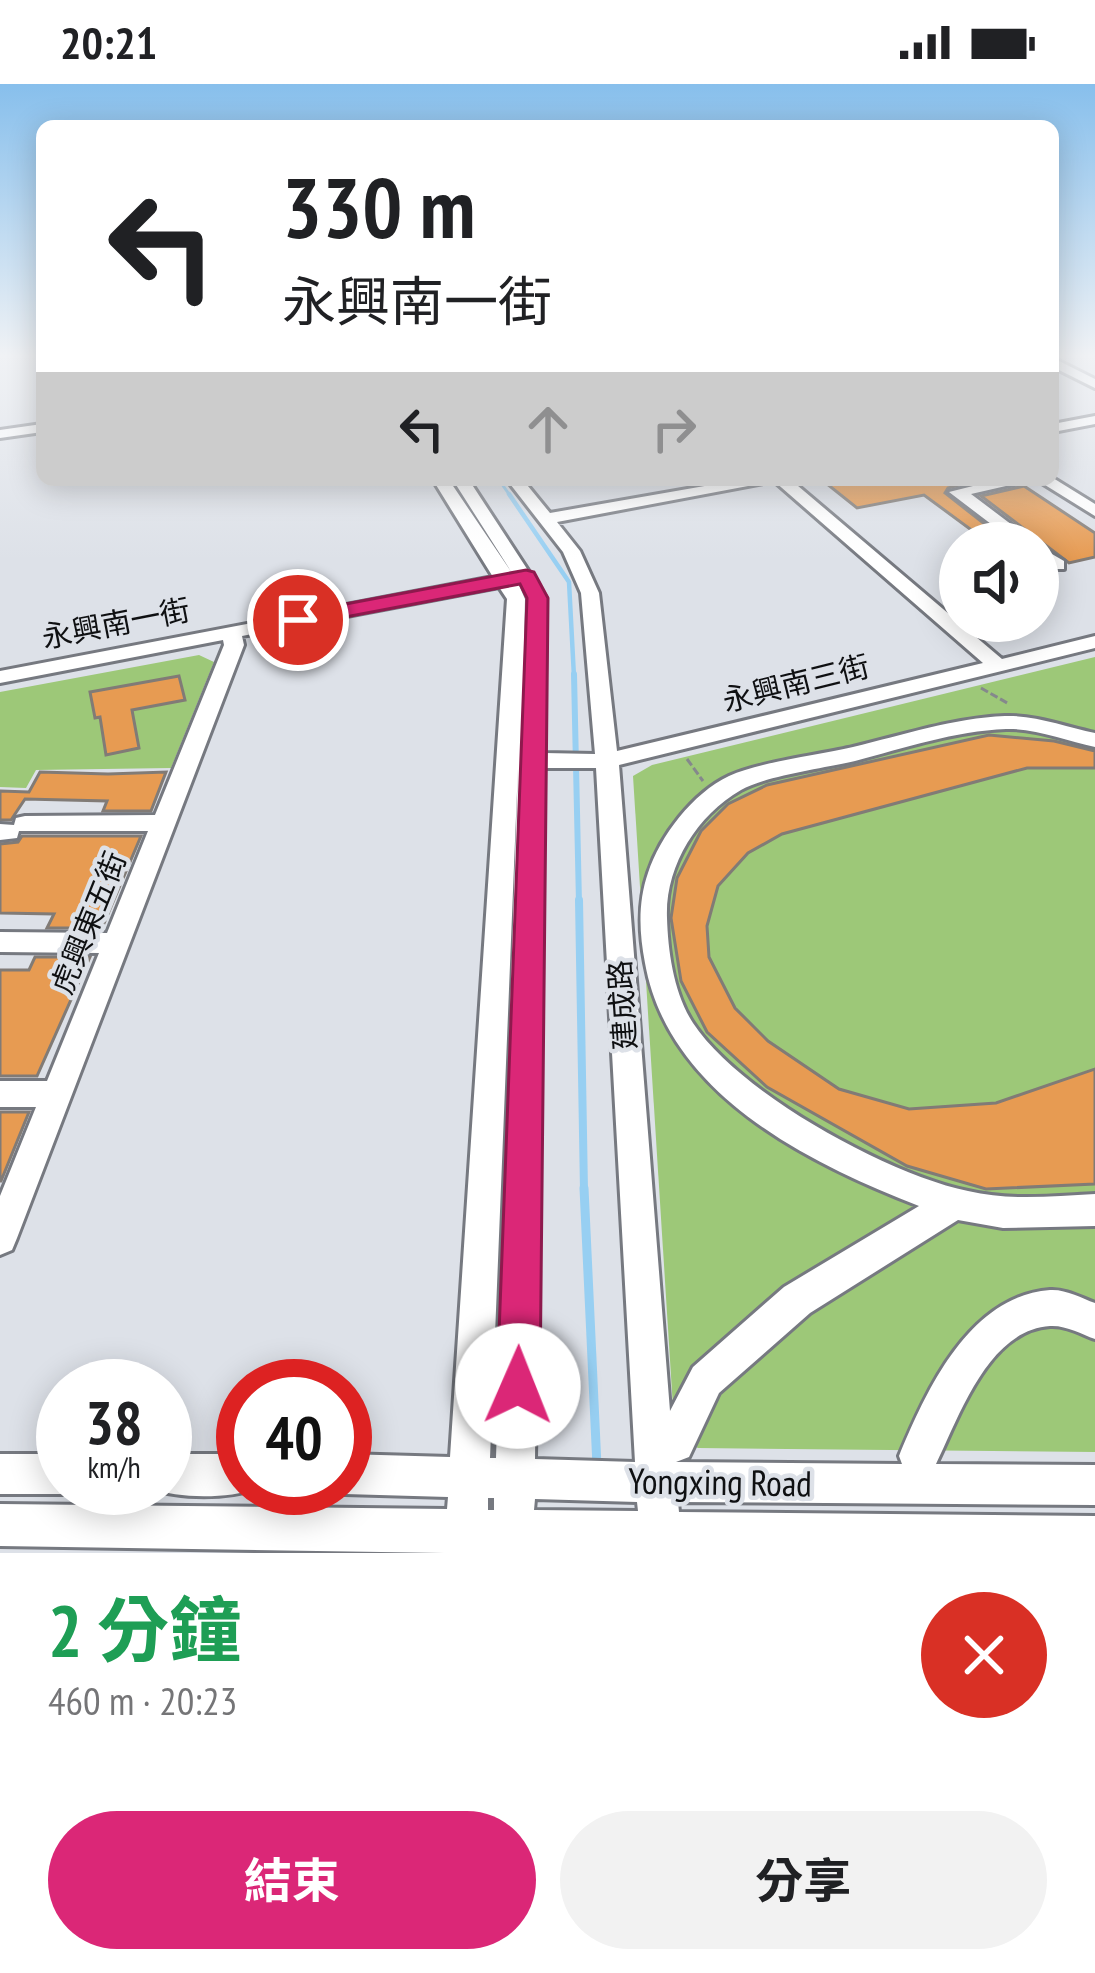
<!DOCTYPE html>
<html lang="zh-TW">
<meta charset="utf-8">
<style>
body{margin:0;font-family:"PT Sans Narrow","Noto Sans TC",sans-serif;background:#f2f2f2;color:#202124;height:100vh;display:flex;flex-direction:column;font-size:45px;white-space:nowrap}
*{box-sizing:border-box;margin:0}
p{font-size:39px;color:#757577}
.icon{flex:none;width:66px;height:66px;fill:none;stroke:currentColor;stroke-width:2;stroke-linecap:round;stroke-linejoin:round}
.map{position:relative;height:1469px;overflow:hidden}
.drawer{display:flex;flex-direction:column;background:#fff;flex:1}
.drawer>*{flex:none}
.hud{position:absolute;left:36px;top:36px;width:1023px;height:366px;border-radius:18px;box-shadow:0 6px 30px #0003;background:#fff;color:#202124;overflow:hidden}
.buttons{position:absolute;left:939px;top:438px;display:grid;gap:24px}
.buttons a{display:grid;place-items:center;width:120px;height:120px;border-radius:50%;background:#fff;box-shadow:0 6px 30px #0003;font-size:60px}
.speed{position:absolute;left:36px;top:1275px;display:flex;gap:24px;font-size:60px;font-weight:700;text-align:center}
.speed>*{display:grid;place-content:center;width:156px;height:156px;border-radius:50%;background:#fff;box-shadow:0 6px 30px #0003;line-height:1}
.speed small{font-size:30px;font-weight:400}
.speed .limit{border:18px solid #d22;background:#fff;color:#111}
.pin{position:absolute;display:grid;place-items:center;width:102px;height:102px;color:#fff;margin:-51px;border:6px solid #fff;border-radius:50%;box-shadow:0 3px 12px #0007}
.me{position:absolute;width:132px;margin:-66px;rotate:1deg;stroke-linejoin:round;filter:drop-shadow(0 0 9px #0008)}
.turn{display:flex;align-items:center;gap:42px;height:252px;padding:0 48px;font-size:54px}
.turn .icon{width:156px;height:156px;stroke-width:2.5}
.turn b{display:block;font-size:84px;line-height:102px}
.lanes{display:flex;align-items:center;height:114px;padding:0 48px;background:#0003;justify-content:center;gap:60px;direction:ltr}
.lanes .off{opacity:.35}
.round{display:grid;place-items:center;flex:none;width:126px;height:126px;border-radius:63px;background:#f2f2f2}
.headline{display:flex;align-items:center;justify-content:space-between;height:204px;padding:0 48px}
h1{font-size:72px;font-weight:700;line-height:90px;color:#1e9e55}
.cta{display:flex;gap:24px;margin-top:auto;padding:24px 48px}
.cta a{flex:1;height:138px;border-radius:72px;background:#db2777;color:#fff;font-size:48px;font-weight:700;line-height:138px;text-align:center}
.cta a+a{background:#f2f2f2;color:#202124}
.status{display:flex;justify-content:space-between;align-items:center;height:84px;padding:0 60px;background:#fff;direction:ltr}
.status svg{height:33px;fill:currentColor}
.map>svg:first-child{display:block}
.green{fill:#9dc878}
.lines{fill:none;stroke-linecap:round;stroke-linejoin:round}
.stream-far4{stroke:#97cff2;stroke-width:3}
.stream-far3{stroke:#97cff2;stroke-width:4.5}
.stream-far2{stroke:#97cff2;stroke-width:6}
.stream-far1{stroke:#97cff2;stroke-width:8}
.stream{stroke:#97cff2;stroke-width:9}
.building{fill:#e79b52;stroke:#817b76;stroke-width:3}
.minor-casing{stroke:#767980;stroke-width:6}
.path{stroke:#85888c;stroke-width:3;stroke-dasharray:8 3;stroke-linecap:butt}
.minor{fill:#fff;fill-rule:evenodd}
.route{fill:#db2777;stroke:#8e194d;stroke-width:3}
.labels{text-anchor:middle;stroke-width:9;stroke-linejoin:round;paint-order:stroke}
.street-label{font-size:30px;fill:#0f1012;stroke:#dde1e8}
.near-street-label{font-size:36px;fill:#0f1012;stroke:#dde1e8}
</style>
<div class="status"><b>20:21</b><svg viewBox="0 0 49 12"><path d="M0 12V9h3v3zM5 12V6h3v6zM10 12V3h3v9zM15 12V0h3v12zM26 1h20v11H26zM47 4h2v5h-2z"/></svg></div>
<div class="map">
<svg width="1095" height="1469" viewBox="0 0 1095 1469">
<rect width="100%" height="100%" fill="#dde1e8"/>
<g class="green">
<path d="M199,571L214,578L171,684L36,686L26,704L0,703V608Z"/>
<path d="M1095,573V1368L698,1364L688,1359L674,1339L633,692L652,681Z"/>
</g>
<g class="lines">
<path class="stream-far4" d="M499,396L511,413"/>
<path class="stream-far3" d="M509,410L569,498L574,593"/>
<path class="stream-far2" d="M574,590L579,819"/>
<path class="stream-far1" d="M579,816L584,1107"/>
<path class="stream" d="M584,1104L597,1382"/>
</g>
<g class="building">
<path d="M822,396H978L948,404L945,409L1009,459H989L924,411L857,424Z"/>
<path d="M1024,402L1095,449V473L1069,479L981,412Z"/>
<path d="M179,592L185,616L132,626L139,664L106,671L100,633L95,634L90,608Z"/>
<path d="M989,651L1054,657L1095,667V684H1027L782,750L748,769L718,802L707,842L709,873L735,924L768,957L839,1005L909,1025L996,1019L1095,985V1100L986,1105L907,1082L767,1003L707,948L681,897L671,834L677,794L701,747L728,720L767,701Z"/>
<path d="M40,688L108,690L166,688L151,727H103L107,717L25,715L11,736H0V707L29,708Z"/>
<path d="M22,752H141L102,844H47L54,830L0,829V760L18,758Z"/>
<path d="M35,873H90L37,992H0V886H29Z"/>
<path d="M0,1028H29L1,1097H0Z"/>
</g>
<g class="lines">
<g class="minor-casing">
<g id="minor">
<path d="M1053,274L1095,295V304L1053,283Z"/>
<path d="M1095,332V340L1053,348V340Z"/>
<path d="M42,340V348L0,354V346Z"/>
<path d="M1053,394L1095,420V432L1037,396Z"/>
<path d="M433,396H449L512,489L453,396H469L546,514L544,669L595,670L581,509L563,468L507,396H523L550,429L739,396H791L1002,575L1095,552V564L619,681L670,1327L693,1283L784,1203L919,1122C807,1079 668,1009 645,879C639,848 638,818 648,789C660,752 693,709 729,692C760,678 818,671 853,663C903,651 954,634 1005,632C1034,631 1067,643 1095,649V663C1067,657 1034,644 1006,645C955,647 904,664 855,677C825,684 765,692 741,706C696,732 665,783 667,834C668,868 674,910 693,939C739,1009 887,1090 968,1107C1010,1117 1053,1112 1095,1110V1142L1003,1144L958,1136L810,1229L719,1309L689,1373L676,1378L902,1380L899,1372C926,1307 969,1212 1050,1206C1066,1205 1081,1214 1095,1219V1255C1081,1250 1066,1241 1050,1242C988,1246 959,1333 936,1380L1095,1381V1421L678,1418L679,1428L1095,1432V1469H444L0,1462V1420L447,1425L448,1413L345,1410L331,1404H345V1370L450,1373L507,515L499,503L242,552L244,561L17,1154L12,1166L0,1171V1112L36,1023H0V997H47L99,869L0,868V848L107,849L148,747H19L17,754L0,756V740L14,741L16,734L25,732L155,731L224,561L223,556L0,599V587L493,493ZM774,397L983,579L617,667L599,509L580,467L557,438ZM518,499L528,514L522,669L525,515ZM518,683L496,1374H490ZM544,684H596L635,1378L535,1375ZM488,1414H494V1426H488ZM535,1415L637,1418L638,1427L534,1426Z"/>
<path d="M997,396H1032L971,410L1036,459H1016L949,408Z"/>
<path d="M1038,462L1064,477V485H1052L1038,475Z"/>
<path d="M0,1370H63V1404H77L63,1410H0Z"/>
<path d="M165,1370H243V1404H257C230,1415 178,1415 151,1404H165Z"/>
</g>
</g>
<g class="path">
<path d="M981,604L1009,620"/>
<path d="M687,675L703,697"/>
</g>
<use href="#minor" class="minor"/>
</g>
<linearGradient id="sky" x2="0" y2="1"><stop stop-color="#87bfec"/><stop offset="0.57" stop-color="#f0f2f5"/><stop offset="1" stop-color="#f0f2f5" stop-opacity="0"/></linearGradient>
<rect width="1095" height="476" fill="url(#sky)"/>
<path class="route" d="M526,486L534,488L548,514L540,1302L533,1317L518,1323L503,1317L497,1302L527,514L520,500L298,542L287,536L298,529Z"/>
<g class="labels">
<g class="street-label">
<text transform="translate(116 540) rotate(-11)" y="10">永興南一街</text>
<text transform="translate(796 600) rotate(-14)" y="10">永興南三街</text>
<text transform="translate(89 839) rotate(-68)" y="10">虎興東五街</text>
<text transform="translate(623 921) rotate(-94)" y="10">建成路</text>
</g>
<g class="near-street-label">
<text transform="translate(720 1398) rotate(1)" y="13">Yongxing Road</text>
</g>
</g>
</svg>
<div class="buttons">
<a><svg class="icon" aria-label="sound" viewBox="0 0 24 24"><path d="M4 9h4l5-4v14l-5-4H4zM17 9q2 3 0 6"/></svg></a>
</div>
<div class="speed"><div>38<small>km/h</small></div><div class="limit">40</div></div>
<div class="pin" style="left:298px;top:536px;background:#d93025"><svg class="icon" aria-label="arrive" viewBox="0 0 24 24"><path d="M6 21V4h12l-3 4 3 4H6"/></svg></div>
<svg class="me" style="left:518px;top:1302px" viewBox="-20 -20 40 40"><circle r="19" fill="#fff"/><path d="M0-13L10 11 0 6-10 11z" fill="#db2777"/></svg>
<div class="hud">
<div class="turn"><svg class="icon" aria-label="left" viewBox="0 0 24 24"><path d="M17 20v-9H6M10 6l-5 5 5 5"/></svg><div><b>330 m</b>永興南一街</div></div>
<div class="lanes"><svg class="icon" aria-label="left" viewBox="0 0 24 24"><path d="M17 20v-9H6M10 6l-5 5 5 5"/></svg><svg class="icon off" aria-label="ahead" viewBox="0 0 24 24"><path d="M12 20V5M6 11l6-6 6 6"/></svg><svg class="icon off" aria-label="right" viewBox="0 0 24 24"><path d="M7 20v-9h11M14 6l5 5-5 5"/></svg></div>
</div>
</div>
<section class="drawer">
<div class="headline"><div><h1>2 分鐘</h1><p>460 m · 20:23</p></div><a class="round" style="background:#d93025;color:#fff"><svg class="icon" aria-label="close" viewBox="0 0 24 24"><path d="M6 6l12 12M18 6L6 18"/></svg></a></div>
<div class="cta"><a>結束</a><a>分享</a></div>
</section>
